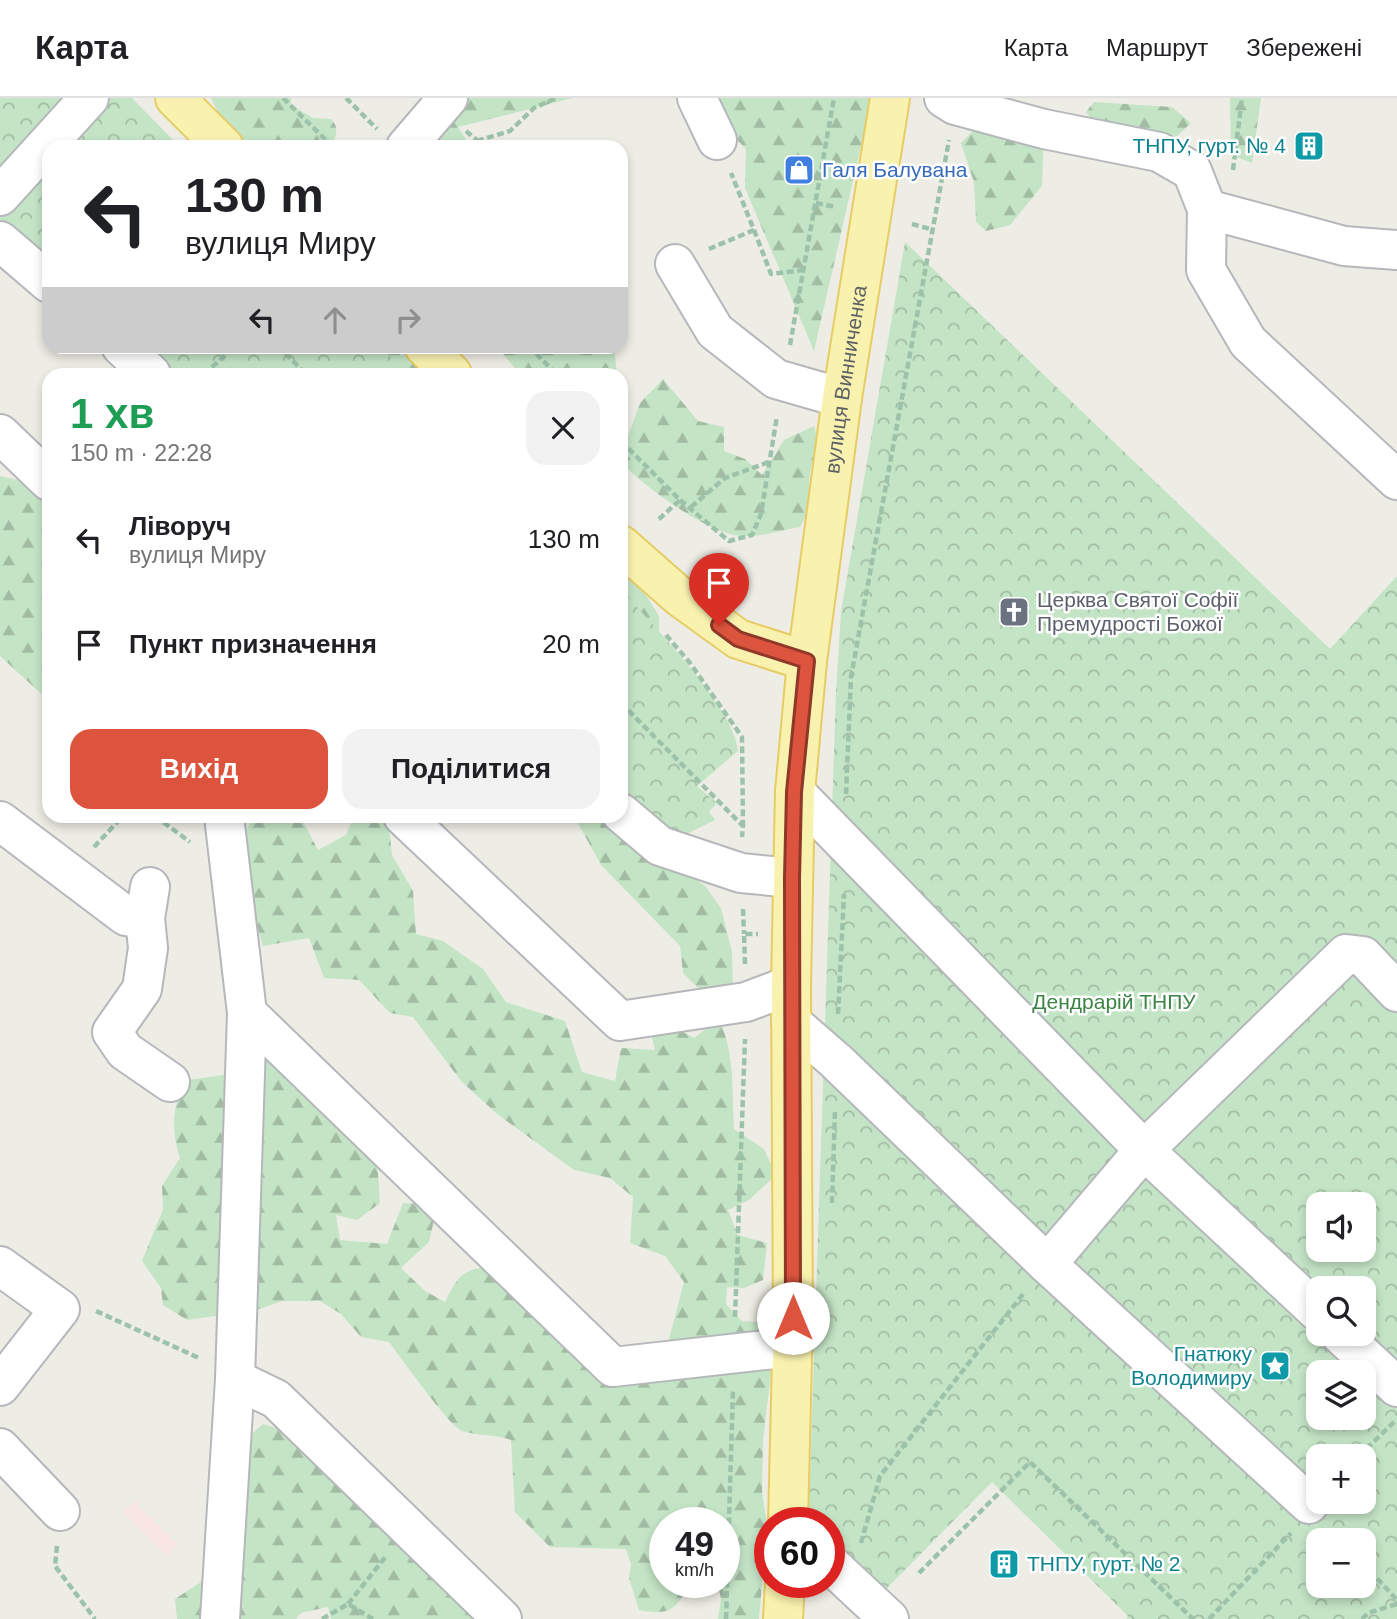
<!DOCTYPE html>
<html lang="uk">
<meta charset="utf-8">
<style>
body{margin:0;font-family:Helvetica,sans-serif;background:#f2f2f2;color:#202124;height:100vh;display:flex;flex-direction:column;font-size:26px;white-space:nowrap}
*{box-sizing:border-box;margin:0}
p{font-size:23px;color:#757577}
.icon{flex:none;width:38px;height:38px;fill:none;stroke:currentColor;stroke-width:2;stroke-linecap:round;stroke-linejoin:round}
.map{position:relative;flex:1;overflow:hidden}
.details{position:absolute;left:42px;top:270px;width:586px;height:455px;display:flex;flex-direction:column;background:#fff;border-radius:21px;box-shadow:0 4px 10px #0003}
.details>*{flex:none}
.guide{position:absolute;left:42px;top:42px;width:586px;height:214px;border-radius:21px;box-shadow:0 4px 10px #0003;background:#fff;color:#202124;overflow:hidden}
.controls{position:absolute;left:1306px;top:1094px;display:grid;gap:14px}
.controls a{display:grid;place-items:center;width:70px;height:70px;border-radius:14px;background:#fff;box-shadow:0 4px 10px #0003;font-size:35px}
.speed{position:absolute;left:649px;top:1409px;display:flex;gap:14px;font-size:35px;font-weight:700;text-align:center}
.speed>*{display:grid;place-content:center;width:91px;height:91px;border-radius:50%;background:#fff;box-shadow:0 4px 10px #0003;line-height:1}
.speed small{font-size:18px;font-weight:400}
.speed .limit{border:10px solid #d22;background:#fff;color:#111}
.pin{position:absolute;display:grid;place-items:center;width:60px;height:60px;color:#fff;margin:-72px -30px;border-radius:50% 50% 50% 0;rotate:-45deg;box-shadow:0 0 7px #0007}
.pin .icon{rotate:45deg}
.me{position:absolute;width:77px;margin:-38px;rotate:0deg;stroke-linejoin:round;filter:drop-shadow(0 0 5px #0008)}
.turn{display:flex;align-items:center;gap:24px;height:147px;padding:0 28px;font-size:32px}
.turn .icon{width:91px;height:91px;stroke-width:2.5}
.turn b{display:block;font-size:49px;line-height:60px}
.lanes{display:flex;align-items:center;height:66px;padding:0 28px;background:#0003;justify-content:center;gap:35px;direction:ltr}
.lanes .off{opacity:.35}
.round{display:grid;place-items:center;flex:none;width:74px;height:74px;border-radius:21px;background:#f2f2f2}
.summary{display:flex;align-items:center;justify-content:space-between;height:119px;padding:0 28px}
h1{font-size:42px;font-weight:800;line-height:52px;color:#1e9e55}
.button{display:flex;gap:14px;margin-top:auto;padding:14px 28px}
.button a{flex:1;height:80px;border-radius:21px;background:#dc543d;color:#fff;font-size:28px;font-weight:800;line-height:80px;text-align:center}
.button a+a{background:#f2f2f2;color:#202124}
ul{padding:0;list-style:none}
li{display:flex;align-items:center;gap:21px;height:105px;padding:0 28px}
li div{flex:1}
li b{display:block;font-size:26px}
li em{font-style:normal}
header{display:flex;align-items:center;gap:42px;box-sizing:border-box;height:98px;padding:0 35px;background:#fff;border-bottom:2px solid #e0e0e0}
header strong{font-size:33px}
nav{display:flex;gap:38px;margin-inline-start:auto;font-size:24px}
.map>svg:first-child{display:block}
.medical{fill:#fae7e3}
.forest{fill:url(#forest-firs)}
.park{fill:url(#park-crowns);fill-rule:evenodd}
.lines{fill:none;stroke-linecap:round;stroke-linejoin:round}
.minor-casing{stroke:#b5b7bb;stroke-width:42}
.major-casing{stroke:#e7cc66;stroke-width:42}
.path{stroke:#9cc2aa;stroke-width:4.5;stroke-dasharray:7 3.5;stroke-linecap:butt}
.minor{stroke:#fff;stroke-width:38}
.major{stroke:#f9f2af;stroke-width:38}
.route-casing{stroke:#8f3728;stroke-width:18}
.route{stroke:#dc543d;stroke-width:12}
.labels{text-anchor:middle;stroke-width:5;stroke-linejoin:round;paint-order:stroke}
.culture-label{font-size:21px;fill:#0d838f;stroke:#fff;text-anchor:end}
.shop-label{font-size:21px;fill:#366cbe;stroke:#fff;text-anchor:start}
.street-label{font-size:21px;fill:#5d6064;stroke:#fff}
.worship-label{font-size:21px;fill:#5b616d;stroke:#fff;text-anchor:start}
.park-label{font-size:21px;fill:#3c8445;stroke:#fff}
</style>
<header>
<strong>Карта</strong>
<nav><a>Карта</a><a>Маршрут</a><a>Збережені</a></nav>
</header>
<div class="map">
<svg width="1397" height="1521" viewBox="0 0 1397 1521">
<defs>
<pattern id="forest-firs" width="22" height="20" patternUnits="userSpaceOnUse" patternTransform="scale(1.75)"><rect width="22" height="20" fill="#c4e4c6"/><path d="M5 1l3.5 6h-7zM16 11l3.5 6h-7z" fill="#a2bca4"/></pattern>
<pattern id="park-crowns" width="20" height="18" patternUnits="userSpaceOnUse" patternTransform="scale(1.75)"><rect width="20" height="18" fill="#c4e4c6"/><path d="M2 6a3 3 0 1 1 6 0M12 15a3 3 0 1 1 6 0" fill="none" stroke="#a2bca4"/></pattern>
</defs>
<rect width="100%" height="100%" fill="#eeede5"/>
<path class="medical" d="M134,1403L177,1446L166,1458L123,1415Z"/>
<g class="forest">
<path d="M211,0H291V7L313,20L331,21C340,30 336,38 331,49H248L222,23Z"/>
<path d="M437,0H573L458,29L471,49H423Z"/>
<path d="M696,0H872L814,253L745,90L746,51Z"/>
<path d="M1230,0H1261L1252,65L1231,57Z"/>
<path d="M1094,4L1172,9L1191,25L1173,42L1101,35L1086,14Z"/>
<path d="M980,26L1044,31L1042,88L1010,127L986,133L976,124L974,84L961,45Z"/>
<path d="M362,248L419,249L448,276H350Z"/>
<path d="M497,249H614L617,276H520Z"/>
<path d="M663,281L698,323L724,329V353L745,361L762,377L784,342L814,328C822,356 814,351 810,376C806,403 816,399 800,429C782,432 758,440 740,438C707,435 643,388 621,364V357L640,305Z"/>
<path d="M0,378L31,385L49,401V603L0,558Z"/>
<path d="M621,475L641,489L659,518V546L702,649L695,694L715,722L664,747L679,770L705,788L721,810L732,854L733,889L702,894L683,875L680,848L601,767L574,718H621Z"/>
<path d="M253,718H300L318,752L346,737L354,718H388L392,757L413,793L416,836L443,843L483,871L506,904L565,923L582,974L615,983L621,950L655,952L649,927L672,928L694,940L719,921C735,955 732,994 734,1031L764,1051L776,1077L749,1102L728,1112L738,1137L767,1145L763,1182L744,1190L727,1189L726,1206L742,1223L760,1224L776,1232L763,1343L762,1393L767,1428L759,1521H718L721,1501L717,1484H724V1424H665V1484H696C673,1504 680,1520 639,1512L629,1480L631,1466L626,1451L550,1449L515,1414L511,1342C495,1336 478,1338 462,1333C449,1328 402,1261 389,1244L361,1239L341,1216L320,1203H282L257,1212L187,1222L163,1207L161,1190L142,1163L163,1111L162,1088L180,1060C171,1034 171,1004 188,982L230,976L268,952L285,963L293,990L320,1000L377,1062L380,1105L357,1122L336,1117L340,1142L387,1146L403,1105L422,1106L434,1122L429,1144L401,1170L425,1193L445,1204C458,1177 464,1169 496,1169L602,1276L667,1249L684,1184L665,1158L630,1145L633,1099L610,1080L574,1072L497,1016L461,983L413,919L390,915L359,882L324,880L309,840L263,848L253,814L243,741Z"/>
<path d="M263,1326L283,1332L485,1521H331L328,1509L301,1515L296,1521H177L175,1501L201,1484L245,1342Z"/>
</g>
<g class="park">
<path d="M0,0H132L180,49H49V173L0,126Z"/>
<path d="M905,144L1330,551L1397,478V1521H1126L1128,1518L992,1384L886,1491L830,1440V1424H821V1420L809,1409L836,593L841,514ZM1318,1106H1363V1152H1318ZM1318,1190H1363V1236H1318ZM1318,1274H1363V1320H1318ZM1318,1358H1363V1404H1318ZM1318,1442H1363V1488H1318Z"/>
<path d="M126,249H380L408,276H155Z"/>
<path d="M621,491C652,527 735,610 738,653L697,688L717,705L664,760L621,718Z"/>
</g>
<g class="lines">
<g class="minor-casing">
<g id="minor">
<path d="M697,0L717,42"/>
<path d="M944,0L955,7L1044,31L1159,54L1192,73L1207,111L1206,172L1248,244L1397,382"/>
<path d="M406,49L448,0"/>
<path d="M0,98L89,0"/>
<path d="M1207,111L1344,148L1397,152"/>
<path d="M0,143L49,185"/>
<path d="M675,166L715,233L776,281L842,300"/>
<path d="M121,248L151,276"/>
<path d="M0,336L49,383"/>
<path d="M795,694L1144,1052L1318,1214"/>
<path d="M621,715L660,748L741,775L792,780"/>
<path d="M403,718L620,923L746,904L791,887"/>
<path d="M0,723L126,818L145,820"/>
<path d="M150,789L145,820L148,850L142,891L112,934L125,953L170,984"/>
<path d="M247,915L613,1269L793,1249"/>
<path d="M791,924L836,963L1047,1166L1309,1406"/>
<path d="M1047,1166L1144,1052L1346,856L1363,858L1397,894"/>
<path d="M0,1168L60,1211L0,1288"/>
<path d="M1340,1236L1397,1289"/>
<path d="M235,1281L276,1301L502,1521"/>
<path d="M0,1350L60,1413"/>
<path d="M830,1466L889,1521"/>
<path d="M220,1521L235,1281L247,915L224,718"/>
</g>
</g>
<g class="major-casing">
<g id="major">
<path d="M175,0L224,49"/>
<path d="M424,248L452,276"/>
<path d="M621,447L680,499L738,541L807,563"/>
<path id="s1" d="M788,1424L793,1220L791,887L795,694L807,563L842,300L890,0"/>
<path d="M783,1521L785,1484"/>
</g>
</g>
<g class="path">
<path d="M283,0L333,49"/>
<path d="M346,0L377,31"/>
<path d="M466,33L485,49"/>
<path d="M477,43L510,33L534,10L556,0"/>
<path d="M1233,72L1242,0"/>
<path d="M816,105L836,109"/>
<path d="M912,126L934,132"/>
<path d="M754,132L771,176L804,172"/>
<path d="M709,151L754,132L731,75"/>
<path d="M790,247L834,0"/>
<path d="M278,248L306,276"/>
<path d="M529,248L556,276"/>
<path d="M204,276L236,248"/>
<path d="M621,343L680,402L658,422"/>
<path d="M680,402L729,443L752,437L761,416L777,318"/>
<path d="M691,409L725,380L769,364"/>
<path d="M666,537L690,565L742,639L743,728"/>
<path d="M621,605L743,728L742,739"/>
<path d="M846,696L851,579L949,42"/>
<path d="M155,718L190,744"/>
<path d="M94,749L123,718"/>
<path d="M743,811L744,836"/>
<path d="M745,866L744,836H758"/>
<path d="M838,916L844,796"/>
<path d="M832,1105L835,1013"/>
<path d="M96,1213L199,1260"/>
<path d="M735,1219L745,941"/>
<path d="M1359,1358L1394,1324"/>
<path d="M1333,1432L1342,1442"/>
<path d="M861,1445L880,1378L1024,1195"/>
<path d="M57,1448L55,1468L95,1521"/>
<path d="M1363,1465L1397,1502"/>
<path d="M919,1475L1030,1364L1193,1521"/>
<path d="M348,1506L387,1457"/>
<path d="M322,1521L348,1506L373,1521"/>
<path d="M726,1521L733,1291"/>
<path d="M1209,1521L1291,1435"/>
<path d="M1362,1521L1368,1515L1397,1506"/>
</g>
<use href="#minor" class="minor"/>
<use href="#major" class="major"/>
</g>
<g class="lines">
<g class="route-casing">
<path id="route" d="M719,527L738,541L807,563L794,694L792,780L793,1220"/>
</g>
<use href="#route" class="route"/>
</g>
<defs>
<g id="building-square" transform="scale(1.575)"><rect x="-9" y="-9" width="18" height="18" rx="4" fill="#0f9aa8" stroke="#fff"/><path d="M-4-6H4V6H1V3H-1V6H-4ZM-2.5-4.3h1.7v1.8h-1.7ZM.8-4.3h1.7v1.8H.8ZM-2.5-1h1.7V.8h-1.7ZM.8-1h1.7V.8H.8Z" fill="#fff"/></g>
<g id="shop-square" transform="scale(1.575)"><rect x="-9" y="-9" width="18" height="18" rx="4" fill="#3f7fe0" stroke="#fff"/><path d="M-5-2.5h2.3a2.7 3.5 0 0 1 5.4 0H5L5.5 6h-11ZM-1.5-2.5h3a1.5 2.3 0 0 0-3 0Z" fill="#fff"/></g>
<g id="church-square" transform="scale(1.575)"><rect x="-9" y="-9" width="18" height="18" rx="4" fill="#6b7280" stroke="#fff"/><path d="M-1.2-6h2.4v3.5h3.3v2.4h-3.3V6h-2.4V-.1h-3.3v-2.4h3.3Z" fill="#fff"/></g>
<g id="sight-square" transform="scale(1.575)"><rect x="-9" y="-9" width="18" height="18" rx="4" fill="#0f9aa8" stroke="#fff"/><path d="M0-6L1.8-2.2L6-1.7L2.9 1.2L3.7 5.4L0 3.3L-3.7 5.4L-2.9 1.2L-6-1.7L-1.8-2.2Z" fill="#fff"/></g>
</defs>
<g fill-rule="evenodd">
<use href="#building-square" x="1309" y="48"/>
<use href="#shop-square" x="799" y="72"/>
<use href="#church-square" x="1014" y="514"/>
<use href="#sight-square" x="1275" y="1268"/>
<use href="#building-square" x="1004" y="1466"/>
</g>
<g class="labels">
<g class="culture-label">
<text x="1286" y="55">ТНПУ, гурт. № 4</text>
<text x="1252" y="1263">Гнатюку<tspan x="1252" dy="24">Володимиру</tspan></text>
<text x="1027" y="1473" text-anchor="start">ТНПУ, гурт. № 2</text>
</g>
<g class="shop-label">
<text x="822" y="79">Галя Балувана</text>
</g>
<g class="street-label">
<text dy="7" stroke="none"><textPath href="#s1" startOffset="1146">вулиця Винниченка</textPath></text>
</g>
<g class="worship-label">
<text x="1037" y="509">Церква Святої Софії<tspan x="1037" dy="24">Премудрості Божої</tspan></text>
</g>
<g class="park-label">
<text x="1114" y="911">Дендрарій ТНПУ</text>
</g>
</g>
</svg>
<div class="controls">
<a><svg class="icon" aria-label="sound" viewBox="0 0 24 24"><path d="M4 9h4l5-4v14l-5-4H4zM17 9q2 3 0 6"/></svg></a>
<a><svg class="icon" aria-label="search" viewBox="0 0 24 24"><circle cx="10" cy="10" r="6"/><path d="M15 15l6 6"/></svg></a>
<a><svg class="icon" aria-label="layers" viewBox="0 0 24 24"><path d="M12 4l9 5-9 5-9-5zM3 14l9 5 9-5"/></svg></a>
<a>+</a>
<a>−</a>
</div>
<div class="speed"><div>49<small>km/h</small></div><div class="limit">60</div></div>
<div class="pin" style="left:719px;top:527px;background:#d93025"><svg class="icon" aria-label="arrive" viewBox="0 0 24 24"><path d="M6 21V4h12l-3 4 3 4H6"/></svg></div>
<svg class="me" style="left:793px;top:1220px" viewBox="-20 -20 40 40"><circle r="19" fill="#fff"/><path d="M0-13L10 11 0 6-10 11z" fill="#dc543d"/></svg>
<div class="guide">
<div class="turn"><svg class="icon" aria-label="left" viewBox="0 0 24 24"><path d="M17 20v-9H6M10 6l-5 5 5 5"/></svg><div><b>130 m</b>вулиця Миру</div></div>
<div class="lanes"><svg class="icon" aria-label="left" viewBox="0 0 24 24"><path d="M17 20v-9H6M10 6l-5 5 5 5"/></svg><svg class="icon off" aria-label="ahead" viewBox="0 0 24 24"><path d="M12 20V5M6 11l6-6 6 6"/></svg><svg class="icon off" aria-label="right" viewBox="0 0 24 24"><path d="M7 20v-9h11M14 6l5 5-5 5"/></svg></div>
</div>
<section class="details">
<div class="summary"><div><h1>1 хв</h1><p>150 m · 22:28</p></div><a class="round"><svg class="icon" aria-label="close" viewBox="0 0 24 24"><path d="M6 6l12 12M18 6L6 18"/></svg></a></div>
<ul>
<li><svg class="icon" aria-label="left" viewBox="0 0 24 24"><path d="M17 20v-9H6M10 6l-5 5 5 5"/></svg><div><b>Ліворуч</b><p>вулиця Миру</p></div><em>130 m</em></li>
<li><svg class="icon" aria-label="arrive" viewBox="0 0 24 24"><path d="M6 21V4h12l-3 4 3 4H6"/></svg><div><b>Пункт призначення</b></div><em>20 m</em></li>
</ul>
<div class="button"><a>Вихід</a><a>Поділитися</a></div>
</section>
</div>
